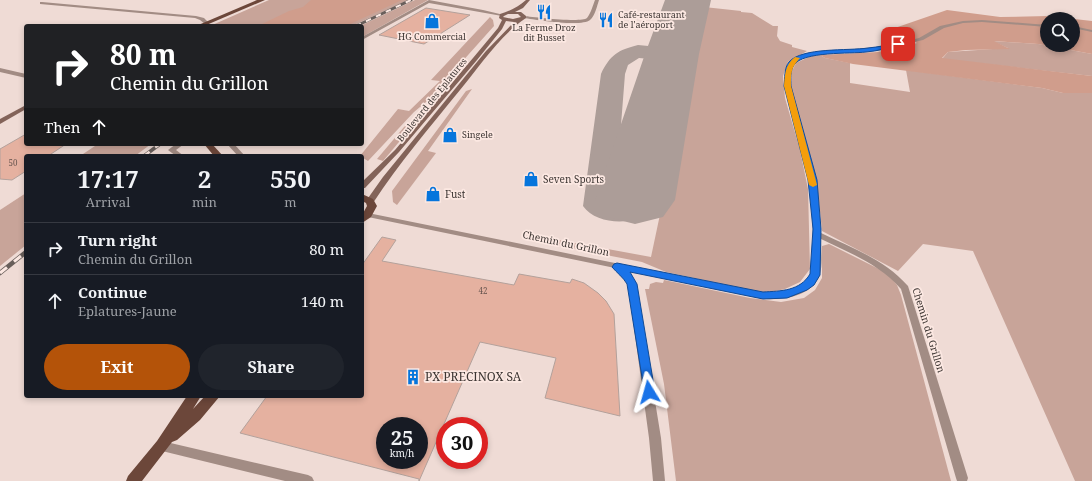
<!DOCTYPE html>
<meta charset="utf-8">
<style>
body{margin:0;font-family:"Noto Serif",serif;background:#20242c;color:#f1f3f6;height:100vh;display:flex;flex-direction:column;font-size:15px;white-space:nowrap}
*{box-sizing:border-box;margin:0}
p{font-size:13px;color:#9ea1a6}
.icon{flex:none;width:22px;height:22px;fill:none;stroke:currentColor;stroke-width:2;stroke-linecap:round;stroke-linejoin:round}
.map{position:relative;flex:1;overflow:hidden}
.sheet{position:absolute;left:24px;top:154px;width:340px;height:244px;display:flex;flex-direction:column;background:#171b24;border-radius:4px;box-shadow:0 2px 6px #0003}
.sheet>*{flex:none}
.hud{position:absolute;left:24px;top:24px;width:340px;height:122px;border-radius:4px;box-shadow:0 2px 6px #0003;background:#202124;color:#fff;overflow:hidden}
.buttons{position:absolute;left:1040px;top:12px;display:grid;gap:8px}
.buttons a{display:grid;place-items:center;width:40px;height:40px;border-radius:50%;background:#171b24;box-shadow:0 2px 6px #0003;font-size:20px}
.speed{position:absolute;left:376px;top:417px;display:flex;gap:8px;font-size:20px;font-weight:700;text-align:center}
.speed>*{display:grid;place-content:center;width:52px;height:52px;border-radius:50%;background:#171b24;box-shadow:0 2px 6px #0003;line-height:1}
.speed small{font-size:10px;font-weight:400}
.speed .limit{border:6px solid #d22;background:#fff;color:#111}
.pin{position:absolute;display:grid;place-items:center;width:34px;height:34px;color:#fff;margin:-17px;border-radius:8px;box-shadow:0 2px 6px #0006}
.me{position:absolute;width:44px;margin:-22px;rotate:352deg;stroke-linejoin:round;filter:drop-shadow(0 0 3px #0008)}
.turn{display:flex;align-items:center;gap:14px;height:84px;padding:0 20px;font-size:18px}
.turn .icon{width:52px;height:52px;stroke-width:2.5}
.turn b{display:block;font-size:28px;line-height:34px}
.then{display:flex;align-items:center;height:38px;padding:0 20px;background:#0003;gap:8px;font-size:15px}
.eta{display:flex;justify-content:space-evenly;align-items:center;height:68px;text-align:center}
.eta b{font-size:24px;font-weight:700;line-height:28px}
.cta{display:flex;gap:8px;margin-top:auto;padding:8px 20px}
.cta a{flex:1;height:46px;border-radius:24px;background:#b45309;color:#fff;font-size:16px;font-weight:700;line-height:46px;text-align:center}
.cta a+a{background:#20242c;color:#f1f3f6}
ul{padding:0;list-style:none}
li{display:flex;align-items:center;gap:12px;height:52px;padding:0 20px;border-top:1px solid #363941}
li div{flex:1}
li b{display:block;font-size:15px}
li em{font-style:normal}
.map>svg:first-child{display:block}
.green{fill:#c8a499}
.forest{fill:#d09d8c;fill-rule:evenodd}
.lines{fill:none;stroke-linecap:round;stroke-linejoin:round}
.taxiway{fill:#ac9d98;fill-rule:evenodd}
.runway{fill:#ac9d98;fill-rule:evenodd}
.building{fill:#e5b1a0;stroke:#b3a19b;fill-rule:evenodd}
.minor{fill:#a28c84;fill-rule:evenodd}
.secondary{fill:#836359;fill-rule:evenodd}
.primary{fill:#6c473a;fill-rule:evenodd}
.rail-far2-casing{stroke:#695f5b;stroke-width:3}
.rail-far1-casing{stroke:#695f5b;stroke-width:3.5}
.rail-casing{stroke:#695f5b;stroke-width:4.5}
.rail-far2{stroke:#fce8e2;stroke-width:2;stroke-dasharray:5.5;stroke-linecap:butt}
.rail-far1{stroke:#fce8e2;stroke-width:2.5;stroke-dasharray:7;stroke-linecap:butt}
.rail{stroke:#fce8e2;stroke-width:3;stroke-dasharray:9;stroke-linecap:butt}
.route{fill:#1a73e8;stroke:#114b97}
.slow{fill:#f59e0b}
.labels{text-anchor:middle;stroke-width:3.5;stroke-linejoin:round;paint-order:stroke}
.number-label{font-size:8px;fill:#66544e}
.far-poi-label{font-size:9px;fill:#3c3532;stroke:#fce8e2;text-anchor:start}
.far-street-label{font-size:9px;fill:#3c3532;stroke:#fce8e2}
.poi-label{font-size:10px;fill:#3c3532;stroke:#fce8e2;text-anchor:start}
.street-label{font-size:10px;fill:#3c3532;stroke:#fce8e2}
.near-poi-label{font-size:12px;fill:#3c3532;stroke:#fce8e2;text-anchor:start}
</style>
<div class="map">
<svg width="1092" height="481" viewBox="0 0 1092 481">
<rect width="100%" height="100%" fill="#efdbd5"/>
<g class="green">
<path d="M269,0H408L352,26H210Z"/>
<path d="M415,0H428L362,37V26H360Z"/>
<path d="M704,7L741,11V12L752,13L773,26H778L777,36L780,41L792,45V47L807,51L788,62L783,76L785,98L800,150L808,189L810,269L800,282L785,289L767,293L750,290L666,272L642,262L534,241L537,236L651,257Z"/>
<path d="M490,17L493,20L494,26L426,102L414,112L368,161L360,156L398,109L409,111L440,81L431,80Z"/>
<path d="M992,41L1038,44L1092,54V76L942,59L948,52L1008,48Z"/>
<path d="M820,55L825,58L850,63V83L910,92L906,70L1042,88L1063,93H1092V481H1075L973,251L923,244L898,271L822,231L818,193L791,87L792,71L796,63L811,56Z"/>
<path d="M472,89L428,151L436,153L397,205L393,202L392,191L466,91Z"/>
<path d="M425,111L383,161L377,159L404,127Z"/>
<path d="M98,144H151L135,156H80Z"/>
<path d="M26,193V245L0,266V210Z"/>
<path d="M829,244L887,273L897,285L901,295L951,481H676L664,384L645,289H649L650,284L656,282L663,283L664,280L750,298L781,302L804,298L815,290L822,278V246Z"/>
</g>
<g class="forest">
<path d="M311,0H402L346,26H258L289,11L303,7Z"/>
<path d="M947,10L1000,17L1048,16L1092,21V54L1038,44L994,41L1010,49L966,50L948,52L942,58L1092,76V93H1063L1042,88L853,64L825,58L820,55L878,52L917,43L889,30ZM1047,19H1073V45H1047Z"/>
</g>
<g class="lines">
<path class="taxiway" d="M638,45L680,49L683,54L680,59L672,61L639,58L628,65L625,74L615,201H618C627,190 632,190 646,193L651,200L637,219C620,224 594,222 583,206L601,74C610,55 618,50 638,45Z"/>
<path class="runway" d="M665,0H711L699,54L675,200L663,217L635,224L607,217L595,200L645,54Z"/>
</g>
<g class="building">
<path d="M426,8L470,15L424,44L379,35Z"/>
<path d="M26,134V144H66L48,156H26V171L12,180L0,179V149Z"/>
<path d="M382,237L396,240L382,261L514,285L519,274L570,283L572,279L584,283L598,293L606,301L614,314L620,416L545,398L556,358L480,342L419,481V479L240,433L267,396H362V265ZM385,426H419V460H385Z"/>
</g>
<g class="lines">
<g class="minor">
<path d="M429,0L483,10L504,15L502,16L429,3L362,40V37Z"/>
<path d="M595,0H599C597,6 595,16 590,20C582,27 536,20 524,18L522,17L524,16C534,17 581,23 587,18C591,13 593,5 595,0Z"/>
<path d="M42,2L196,16L204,18L209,23L205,24L200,20L195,18L40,4V2Z"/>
<path d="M982,20L1047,25V27L982,22L963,23L944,28L923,40L888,48L808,56C790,62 791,69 790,86L816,180L821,233C852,248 884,259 908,286L968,478L967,481H957L956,478L901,289C879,264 850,253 821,239C821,250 823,263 820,274C812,297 784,300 763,299L628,271L636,284L661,438L665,481H653L649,438L628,284L623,276L615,268L368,217L364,215L368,213L763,293C778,293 798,293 808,280C818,266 811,199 809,180C807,169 803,159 800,148C795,127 790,107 784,86C786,66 787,59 807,53L888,46L919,38L940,26L963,21Z"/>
<path d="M1073,26L1092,30V32L1073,28Z"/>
<path d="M0,68L26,74V78L0,72Z"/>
<path d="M176,144H184L176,150L184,156H176L168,150Z"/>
<path d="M227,144H234L245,156H238Z"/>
<path d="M162,441L308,475L312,477L314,481H285L162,451L158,450L156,446L158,442Z"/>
</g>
<g class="secondary">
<path d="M526,0H530L523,8L515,12H521L526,16V18C500,35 480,66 460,90C430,127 399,163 373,203H367L366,201L383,177L486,51L514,22L506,21L502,29L477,60L399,152L365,188H362V182L395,150L473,58L498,28L502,20L499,18L500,14C510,11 518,7 526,0ZM508,14H518L521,17L513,19L503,17L504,16Z"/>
<path d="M26,105V109L0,124V119Z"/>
</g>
<g class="primary">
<path d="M257,0H265L204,26H196Z"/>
<path d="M204,144H212L223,156H214Z"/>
<path d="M362,194L373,199L377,206L371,217L362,223V215L367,206L366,203L362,201Z"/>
<path d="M187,396H201L193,409L205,396H220L200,420L177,440L172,442L142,481H126L128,476L157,441Z"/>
</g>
<g class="rail-far2-casing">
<path id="rail-far2" d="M356,26L411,0"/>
</g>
<g class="rail-far1-casing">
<path id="rail-far1" d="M144,156L160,144"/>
</g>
<g class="rail-casing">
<path id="rail" d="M0,273L26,252"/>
</g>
<use href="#rail-far2" class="rail-far2"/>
<use href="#rail-far1" class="rail-far1"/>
<use href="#rail" class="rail"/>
</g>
<path class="route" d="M898,43H900V45C889,48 878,51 866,52C851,54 803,51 794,65C790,71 791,79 791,86L817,180L821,229L820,275L814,285L807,290L787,298L763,299L630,272L637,284L655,392L653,396L649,397L645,396L627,284C623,277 617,273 612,267L614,264L617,263L763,292C781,291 800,291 810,274L813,229L808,180L784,86C785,78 784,68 789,62C802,47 848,51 868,48C878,47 888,45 898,43Z"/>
<path class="slow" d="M795,57L800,58C791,68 791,72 791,86L817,185L813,187L809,185L784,86C785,74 785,65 795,57Z"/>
<defs>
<g id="restaurant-bare" transform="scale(1.2)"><path d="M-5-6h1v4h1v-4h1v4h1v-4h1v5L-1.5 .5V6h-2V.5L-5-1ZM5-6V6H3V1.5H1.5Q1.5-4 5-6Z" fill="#0675dc" stroke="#fce8e2" stroke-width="2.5" paint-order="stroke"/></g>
<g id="shop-bare" transform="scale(1.2)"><path d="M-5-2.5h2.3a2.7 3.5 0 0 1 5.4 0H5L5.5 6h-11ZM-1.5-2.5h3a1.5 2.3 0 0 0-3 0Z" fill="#0675dc" stroke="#fce8e2" stroke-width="2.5" paint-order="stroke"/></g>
<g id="building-bare" transform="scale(1.2)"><path d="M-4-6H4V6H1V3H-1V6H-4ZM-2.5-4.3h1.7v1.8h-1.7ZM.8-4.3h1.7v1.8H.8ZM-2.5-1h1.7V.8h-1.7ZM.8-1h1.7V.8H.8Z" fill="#0675dc" stroke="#fce8e2" stroke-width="2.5" paint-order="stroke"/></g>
</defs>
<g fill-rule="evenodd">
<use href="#restaurant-bare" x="544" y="12"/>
<use href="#restaurant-bare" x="606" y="20"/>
<use href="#shop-bare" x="432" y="21"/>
<use href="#shop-bare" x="450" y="135"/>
<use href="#shop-bare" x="531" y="179"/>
<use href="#shop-bare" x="433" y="194"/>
<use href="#building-bare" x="413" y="377"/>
</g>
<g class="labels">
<g class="number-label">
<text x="13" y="166">50</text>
<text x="483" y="294">42</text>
</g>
<g class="far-poi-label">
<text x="618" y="18">Café-restaurant<tspan x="618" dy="10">de l'aéroport</tspan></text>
<text x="544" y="31" text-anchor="middle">La Ferme Droz<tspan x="544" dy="10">dit Busset</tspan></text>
<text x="432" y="40" text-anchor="middle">HG Commercial</text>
<text x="462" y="138">Singele</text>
</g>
<g class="far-street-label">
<text transform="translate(432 100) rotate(-51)" y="3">Boulevard des Eplatures</text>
</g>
<g class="poi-label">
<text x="543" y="183">Seven Sports</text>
<text x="445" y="198">Fust</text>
</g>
<g class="street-label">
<text transform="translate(566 243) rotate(12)" y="4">Chemin du Grillon</text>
<text transform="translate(929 330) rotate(73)" y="4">Chemin du Grillon</text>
</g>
<g class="near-poi-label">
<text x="425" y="381">PX PRECINOX SA</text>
</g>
</g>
</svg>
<div class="buttons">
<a><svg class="icon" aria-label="search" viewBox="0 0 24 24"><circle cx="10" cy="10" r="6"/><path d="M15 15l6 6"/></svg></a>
</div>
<div class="speed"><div>25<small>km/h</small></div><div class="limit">30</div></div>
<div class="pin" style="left:898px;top:44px;background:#d93025"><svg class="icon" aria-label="arrive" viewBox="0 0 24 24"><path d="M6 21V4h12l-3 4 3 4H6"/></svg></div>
<svg class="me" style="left:649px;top:392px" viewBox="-20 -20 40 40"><path d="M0-17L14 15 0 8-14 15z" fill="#1a73e8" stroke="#fff" stroke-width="4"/></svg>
<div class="hud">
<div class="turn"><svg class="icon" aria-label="right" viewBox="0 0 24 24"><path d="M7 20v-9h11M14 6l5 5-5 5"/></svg><div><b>80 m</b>Chemin du Grillon</div></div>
<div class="then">Then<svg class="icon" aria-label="ahead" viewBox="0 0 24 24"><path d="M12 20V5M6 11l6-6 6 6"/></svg></div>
</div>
<section class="sheet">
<div class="eta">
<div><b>17:17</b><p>Arrival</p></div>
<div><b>2</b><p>min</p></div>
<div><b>550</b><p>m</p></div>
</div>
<ul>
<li><svg class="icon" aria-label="right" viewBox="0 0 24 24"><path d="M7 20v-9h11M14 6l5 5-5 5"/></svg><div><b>Turn right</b><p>Chemin du Grillon</p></div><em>80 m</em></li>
<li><svg class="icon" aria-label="ahead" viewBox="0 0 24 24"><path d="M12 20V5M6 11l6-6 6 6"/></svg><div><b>Continue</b><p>Eplatures-Jaune</p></div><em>140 m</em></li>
</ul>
<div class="cta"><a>Exit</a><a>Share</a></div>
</section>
</div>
